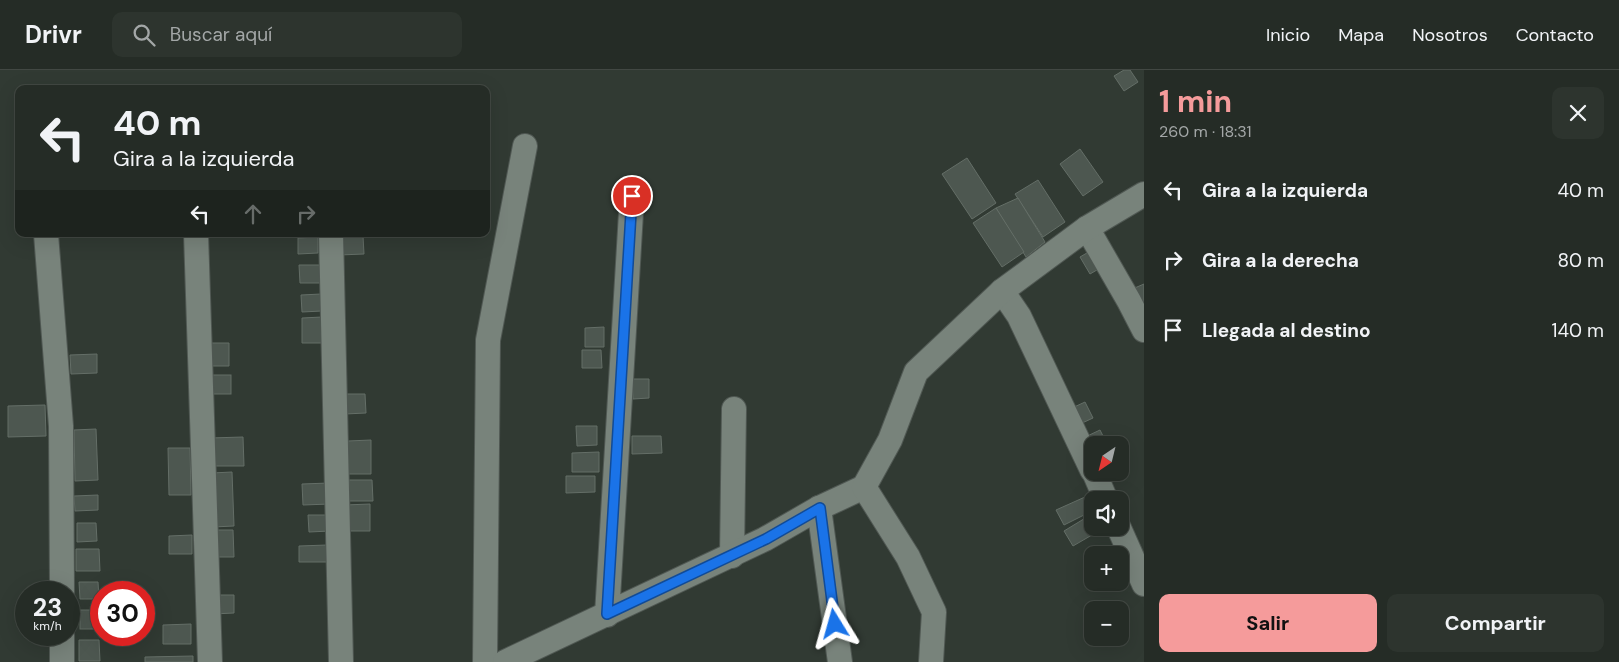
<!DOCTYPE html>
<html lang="es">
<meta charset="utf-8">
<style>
body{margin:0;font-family:"DM Sans",sans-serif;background:#2d342e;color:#f1f3f6;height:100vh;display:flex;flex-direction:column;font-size:19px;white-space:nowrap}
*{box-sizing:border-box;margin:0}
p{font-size:16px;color:#a3a7a7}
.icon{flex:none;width:28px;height:28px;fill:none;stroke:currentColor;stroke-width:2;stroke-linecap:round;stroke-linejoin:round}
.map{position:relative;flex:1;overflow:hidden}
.details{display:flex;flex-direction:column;background:#252c26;width:475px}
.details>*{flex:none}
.top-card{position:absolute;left:15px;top:15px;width:475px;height:152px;border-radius:10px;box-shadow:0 5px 20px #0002,0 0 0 1px #424843;background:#252c26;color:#f1f3f6;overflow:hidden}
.needle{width:32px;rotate:215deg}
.buttons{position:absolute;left:1084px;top:366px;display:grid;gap:10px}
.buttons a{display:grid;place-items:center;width:45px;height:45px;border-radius:10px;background:#252c26;box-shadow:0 5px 20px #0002,0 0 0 1px #424843;font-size:25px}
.speed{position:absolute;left:15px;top:511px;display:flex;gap:10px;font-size:25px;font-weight:700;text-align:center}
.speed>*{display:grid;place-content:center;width:65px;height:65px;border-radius:50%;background:#252c26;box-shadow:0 5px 20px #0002,0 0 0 1px #424843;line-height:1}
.speed small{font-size:12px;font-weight:400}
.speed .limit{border:8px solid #d22;background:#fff;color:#111}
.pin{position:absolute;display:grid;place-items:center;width:42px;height:42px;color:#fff;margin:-21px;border:2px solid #fff;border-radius:50%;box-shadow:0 1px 5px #0007}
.me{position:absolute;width:55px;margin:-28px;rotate:352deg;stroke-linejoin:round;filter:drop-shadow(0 0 4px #0008)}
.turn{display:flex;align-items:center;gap:18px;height:105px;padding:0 15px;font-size:22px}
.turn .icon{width:65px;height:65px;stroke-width:2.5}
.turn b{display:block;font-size:35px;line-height:42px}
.lanes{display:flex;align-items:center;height:48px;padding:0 15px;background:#0003;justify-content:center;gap:25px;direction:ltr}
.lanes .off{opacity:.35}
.round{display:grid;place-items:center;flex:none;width:52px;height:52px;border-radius:10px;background:#2d342e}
.headline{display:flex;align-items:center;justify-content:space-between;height:85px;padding:0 15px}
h1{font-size:30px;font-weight:700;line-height:38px;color:#f59b9b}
.action{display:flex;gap:10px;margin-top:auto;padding:10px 15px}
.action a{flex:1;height:58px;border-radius:10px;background:#f59b9b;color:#111;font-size:20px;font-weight:700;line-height:58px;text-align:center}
.action a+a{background:#2d342e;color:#f1f3f6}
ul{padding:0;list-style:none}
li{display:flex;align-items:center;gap:15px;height:70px;padding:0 15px}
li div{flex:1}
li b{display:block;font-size:19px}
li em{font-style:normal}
header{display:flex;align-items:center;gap:30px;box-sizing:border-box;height:70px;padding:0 25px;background:#252c26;border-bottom:1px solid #424843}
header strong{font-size:24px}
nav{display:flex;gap:28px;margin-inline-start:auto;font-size:18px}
.search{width:350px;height:45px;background:#2d342e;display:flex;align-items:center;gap:12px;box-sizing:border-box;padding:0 18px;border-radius:10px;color:#a3a7a7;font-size:19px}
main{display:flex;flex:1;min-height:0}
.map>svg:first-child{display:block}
.building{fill:#4d5750;stroke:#646e67}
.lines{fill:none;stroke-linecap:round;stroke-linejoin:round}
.street-casing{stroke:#505853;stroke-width:26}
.street{stroke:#78837b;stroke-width:24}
.route-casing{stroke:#114b97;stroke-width:12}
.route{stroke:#1a73e8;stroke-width:9}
</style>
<header>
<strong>Drivr</strong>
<div class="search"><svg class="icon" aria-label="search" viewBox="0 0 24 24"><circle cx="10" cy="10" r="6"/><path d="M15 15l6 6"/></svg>Buscar aquí</div>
<nav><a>Inicio</a><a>Mapa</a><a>Nosotros</a><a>Contacto</a></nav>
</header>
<main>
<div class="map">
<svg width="1144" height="592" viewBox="0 0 1144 592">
<rect width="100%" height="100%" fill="#313a33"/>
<g class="building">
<path d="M1124,0H1130L1138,12L1124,21L1114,6Z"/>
<path d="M1080,79L1103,112L1083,126L1060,94Z"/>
<path d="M967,88L996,133L972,149L942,104Z"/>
<path d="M1038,110L1065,152L1043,167L1015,124Z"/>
<path d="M1018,128L1045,172L1026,187L996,138Z"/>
<path d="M996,138L1024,182L1002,197L973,153Z"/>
<path d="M363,166L364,184L339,185V167Z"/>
<path d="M318,167V183L298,184V168Z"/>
<path d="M1092,180L1102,197L1090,204L1080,187Z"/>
<path d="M299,195H320L321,213H300Z"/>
<path d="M1144,214V234L1130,220Z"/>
<path d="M321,224L322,241L302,242L301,225Z"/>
<path d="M322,247L323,273H302V248Z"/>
<path d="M604,257V277H585V258Z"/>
<path d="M208,273H229V296H209Z"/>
<path d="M582,280H601L602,298H582Z"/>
<path d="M97,284V303L71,304L70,285Z"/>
<rect x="210" y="305" width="21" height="19"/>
<path d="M632,309H649V328L633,329Z"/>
<path d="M344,324H365L366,343L345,344Z"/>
<path d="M1085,332L1093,348L1080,354L1072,338Z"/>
<path d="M45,335L46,366L8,367V336Z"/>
<path d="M576,356H597V375L577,376Z"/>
<path d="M96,359L98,410L75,411L74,360Z"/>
<path d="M1100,360L1107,374L1092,375L1083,368Z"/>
<path d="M632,366H661L662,383L632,384Z"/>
<path d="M243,367L244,396H211L210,368Z"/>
<path d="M371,370V404H348V371Z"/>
<path d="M168,378H190L191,425H169Z"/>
<path d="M599,382V402H572V383Z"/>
<path d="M232,402L234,456L213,457L212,403Z"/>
<path d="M566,406H595V422L566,423Z"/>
<path d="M349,410H372L373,431H349Z"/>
<path d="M329,413L330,434L303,435L302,414Z"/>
<path d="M98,425V440L75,441L74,426Z"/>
<path d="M1085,427L1092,441L1064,455L1056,440Z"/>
<path d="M370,434V461H346L345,435Z"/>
<path d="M1092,444V458H1104L1073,476L1064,461Z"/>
<path d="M308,445H329L330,461L309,462Z"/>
<path d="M77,453H96L97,471L77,472Z"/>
<path d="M213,460H233L234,487H214Z"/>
<path d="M192,465V484H169V466Z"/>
<path d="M327,475L328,492H299V476Z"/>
<path d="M76,479H99L100,501H76Z"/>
<path d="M79,512H98L99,529H80Z"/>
<path d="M212,525H234V543L213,544Z"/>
<rect x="80" y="540" width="18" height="19"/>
<path d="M191,554V574H163V555Z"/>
<path d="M79,570H99L100,591H79Z"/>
<path d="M193,586V592H145V587Z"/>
</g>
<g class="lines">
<g class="street-casing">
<g id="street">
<path d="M1087,158L1129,231L1144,260"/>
<path d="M46,164L61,356L62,522"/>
<path d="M196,164L210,592"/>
<path d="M331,164L341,592"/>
<path d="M1002,221L1019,246L1092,400"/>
<path d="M1094,402L1106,430"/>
<path d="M819,438L840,592"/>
<path d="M1119,458L1144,514"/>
<path d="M732,486L734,339"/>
<path d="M607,545L632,126"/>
<path d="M62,565V592"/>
<path d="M485,592L488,270L525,76"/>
<path d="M505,592L765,469L819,438L864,417"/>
<path d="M931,592L934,542L908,487L864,417L890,370L916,302L1002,221L1087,158L1144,124"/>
</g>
</g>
<use href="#street" class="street"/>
</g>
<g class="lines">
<g class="route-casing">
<path id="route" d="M632,126L607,544L766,469L820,438L835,554"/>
</g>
<use href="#route" class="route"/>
</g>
</svg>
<div class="buttons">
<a><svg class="needle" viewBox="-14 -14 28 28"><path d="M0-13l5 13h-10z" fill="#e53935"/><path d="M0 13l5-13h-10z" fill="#a3a7a7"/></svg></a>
<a><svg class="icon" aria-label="sound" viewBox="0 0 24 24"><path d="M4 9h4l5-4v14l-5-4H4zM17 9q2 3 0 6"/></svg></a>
<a>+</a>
<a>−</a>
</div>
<div class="speed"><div>23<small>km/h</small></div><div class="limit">30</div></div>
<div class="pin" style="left:632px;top:126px;background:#d93025"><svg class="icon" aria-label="arrive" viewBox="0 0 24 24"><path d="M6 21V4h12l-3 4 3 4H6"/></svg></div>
<svg class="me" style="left:835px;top:554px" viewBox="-20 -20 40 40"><path d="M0-17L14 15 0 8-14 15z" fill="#1a73e8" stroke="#fff" stroke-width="4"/></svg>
<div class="top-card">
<div class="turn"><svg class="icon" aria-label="left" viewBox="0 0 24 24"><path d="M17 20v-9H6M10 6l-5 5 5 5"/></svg><div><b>40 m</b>Gira a la izquierda</div></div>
<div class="lanes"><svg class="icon" aria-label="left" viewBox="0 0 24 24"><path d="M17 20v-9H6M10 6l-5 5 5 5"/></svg><svg class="icon off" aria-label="ahead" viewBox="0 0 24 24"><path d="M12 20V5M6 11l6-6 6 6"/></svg><svg class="icon off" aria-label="right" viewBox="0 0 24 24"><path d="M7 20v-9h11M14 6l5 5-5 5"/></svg></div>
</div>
</div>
<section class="details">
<div class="headline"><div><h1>1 min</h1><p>260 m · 18:31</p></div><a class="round"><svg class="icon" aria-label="close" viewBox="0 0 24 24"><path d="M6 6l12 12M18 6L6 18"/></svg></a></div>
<ul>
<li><svg class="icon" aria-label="left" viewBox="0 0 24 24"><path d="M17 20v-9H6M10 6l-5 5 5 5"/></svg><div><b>Gira a la izquierda</b></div><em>40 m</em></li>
<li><svg class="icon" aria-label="right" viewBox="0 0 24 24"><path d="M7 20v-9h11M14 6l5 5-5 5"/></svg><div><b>Gira a la derecha</b></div><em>80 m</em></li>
<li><svg class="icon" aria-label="arrive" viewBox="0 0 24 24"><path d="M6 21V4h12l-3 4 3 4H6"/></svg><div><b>Llegada al destino</b></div><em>140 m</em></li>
</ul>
<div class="action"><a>Salir</a><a>Compartir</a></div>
</section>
</main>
